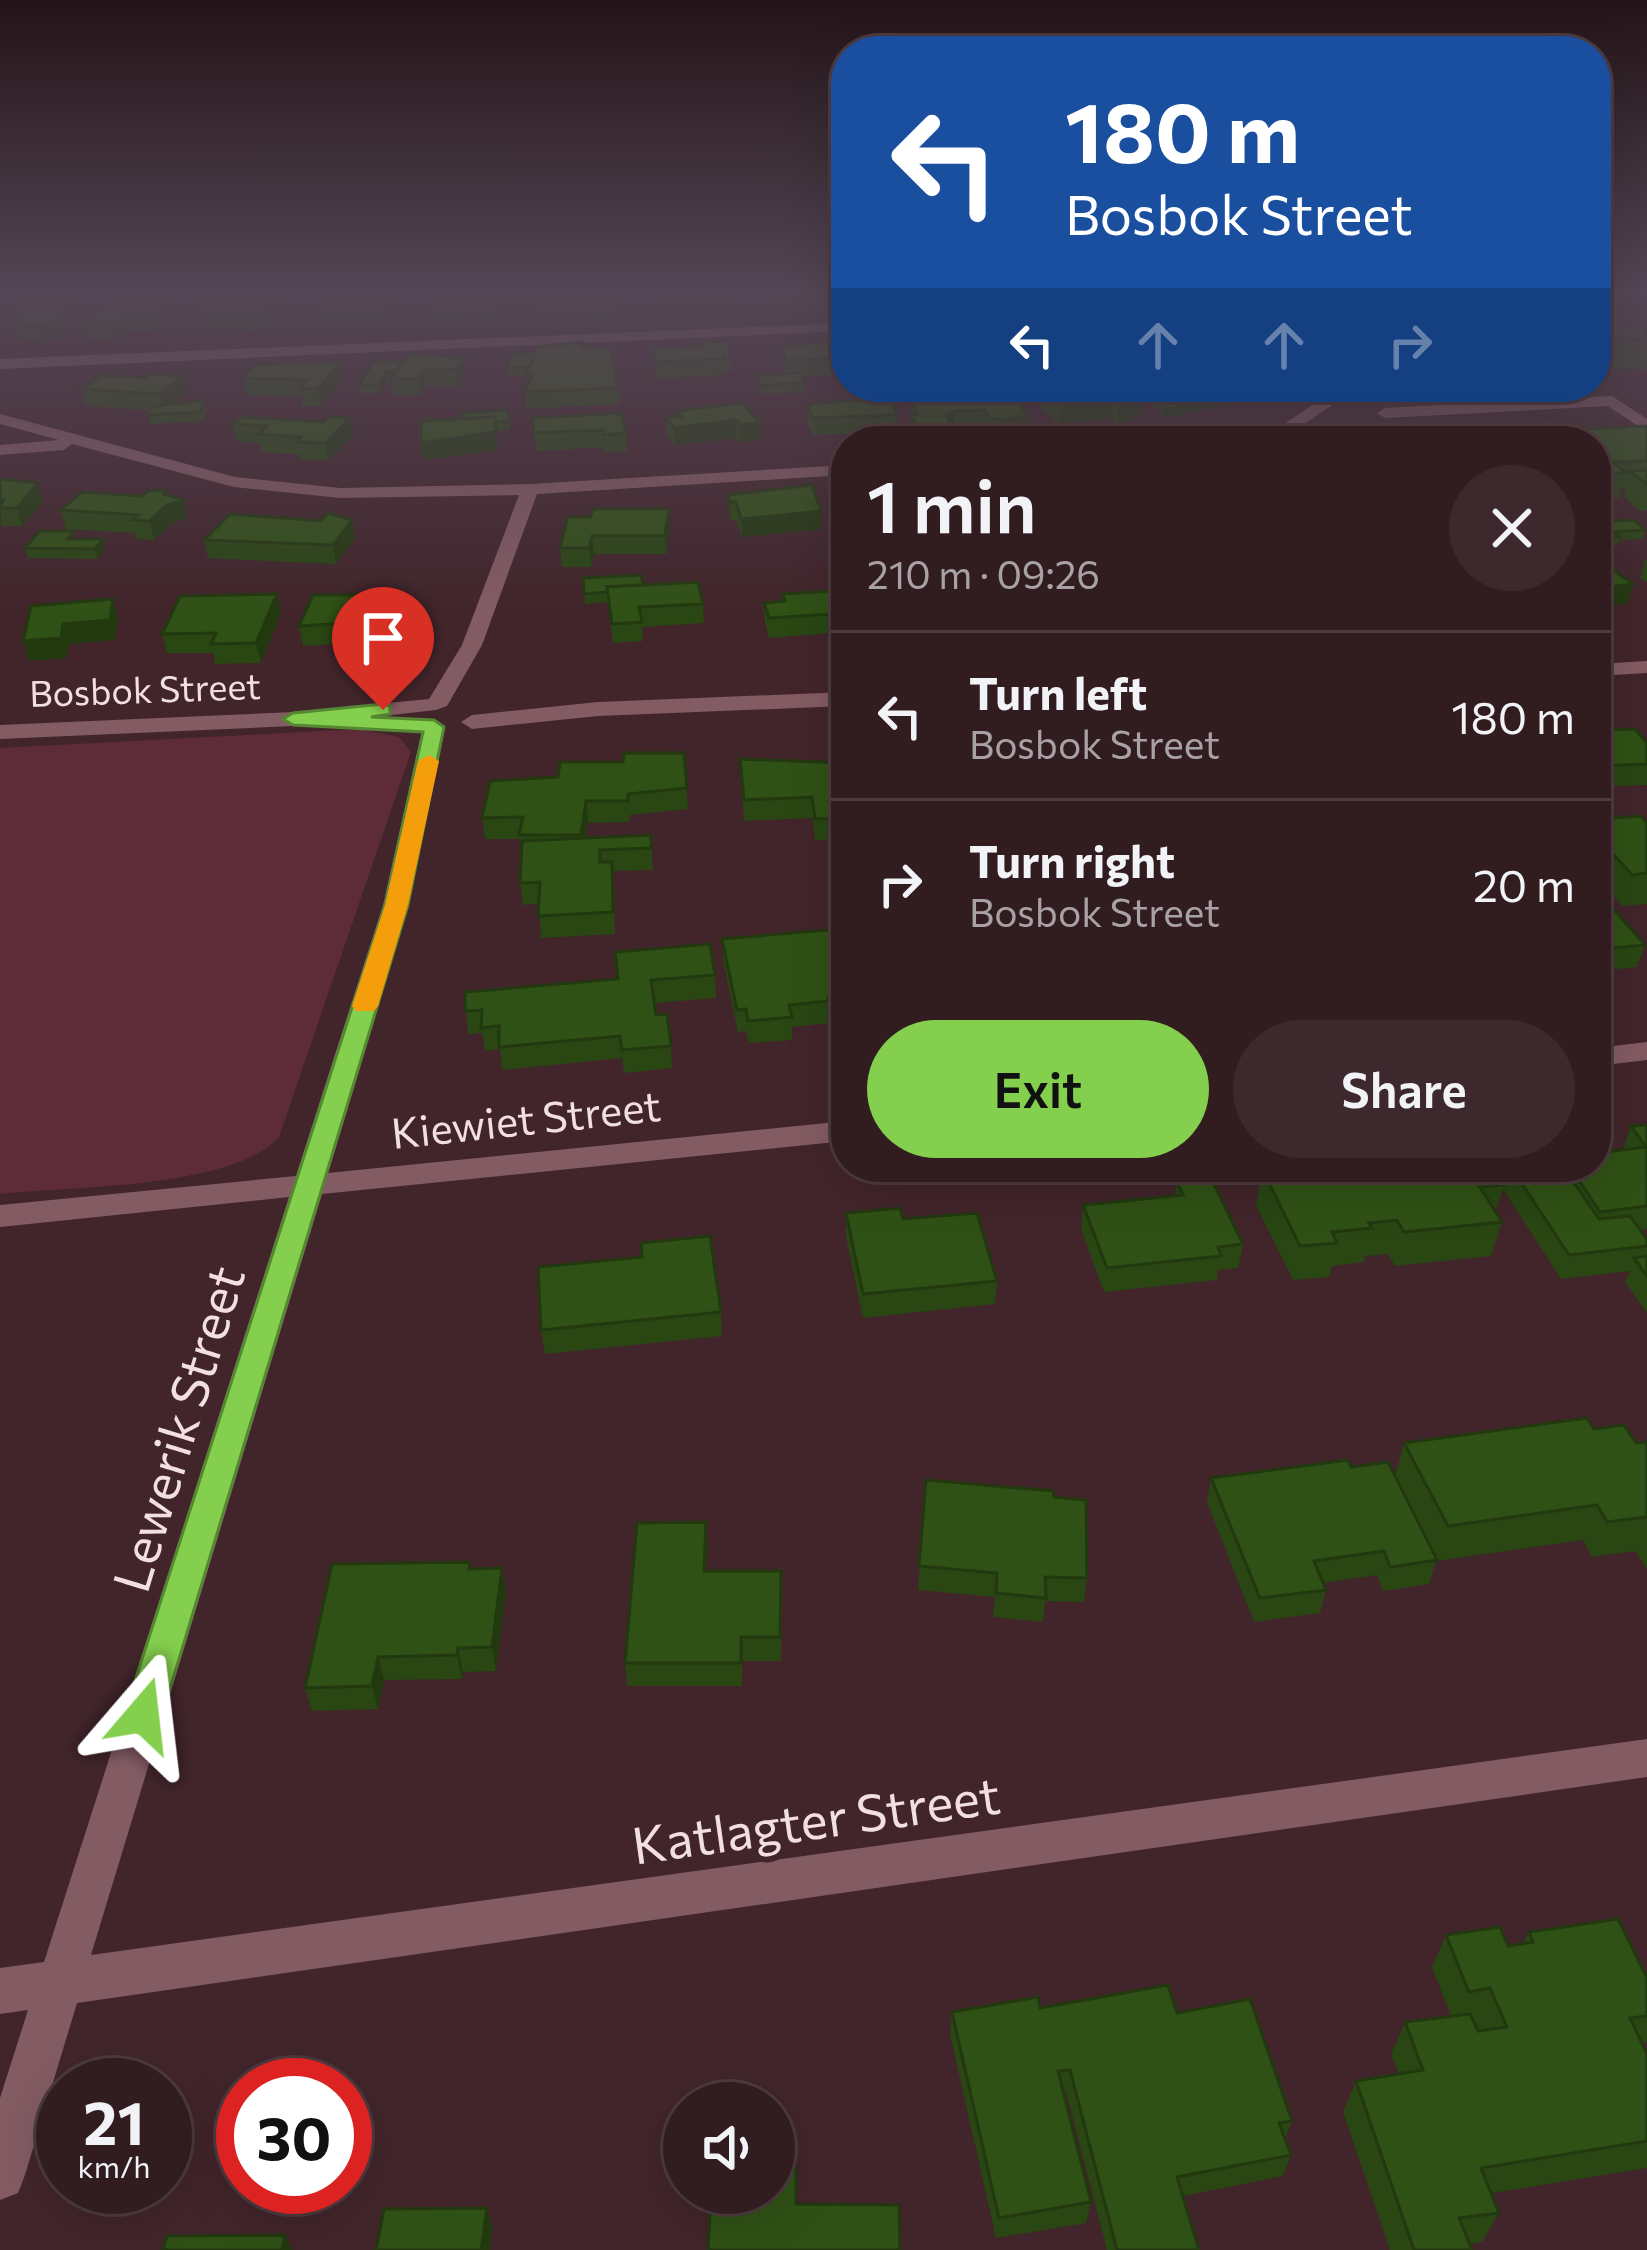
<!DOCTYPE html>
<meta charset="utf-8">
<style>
body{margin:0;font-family:Commissioner,sans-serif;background:#3d292d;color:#f1f3f6;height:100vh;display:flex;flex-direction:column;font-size:45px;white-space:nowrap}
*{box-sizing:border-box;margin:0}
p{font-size:39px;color:#a8a1a5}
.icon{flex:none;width:66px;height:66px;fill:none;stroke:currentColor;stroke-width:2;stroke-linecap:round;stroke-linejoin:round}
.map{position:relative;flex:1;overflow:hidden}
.side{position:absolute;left:831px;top:426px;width:780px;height:756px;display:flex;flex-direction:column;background:#311c20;border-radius:48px;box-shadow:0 12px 48px #0002,0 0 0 3px #4c3a3e}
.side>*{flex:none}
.top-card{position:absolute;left:831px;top:36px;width:780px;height:366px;border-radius:48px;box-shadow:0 12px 48px #0002,0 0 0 3px #4c3a3e;background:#1a4fa0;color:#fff;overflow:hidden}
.controls{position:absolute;left:663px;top:2082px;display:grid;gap:24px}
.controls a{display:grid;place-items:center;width:132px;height:132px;border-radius:50%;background:#311c20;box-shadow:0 12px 48px #0002,0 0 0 3px #4c3a3e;font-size:60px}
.speed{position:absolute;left:36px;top:2058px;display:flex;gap:24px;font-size:60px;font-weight:700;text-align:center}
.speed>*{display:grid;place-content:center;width:156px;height:156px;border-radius:50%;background:#311c20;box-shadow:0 12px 48px #0002,0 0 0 3px #4c3a3e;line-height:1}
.speed small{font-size:30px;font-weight:400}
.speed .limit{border:18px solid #d22;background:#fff;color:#111}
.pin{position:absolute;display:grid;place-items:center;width:102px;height:102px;color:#fff;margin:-123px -51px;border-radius:50% 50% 50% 0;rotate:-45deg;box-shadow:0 0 12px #0007}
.pin .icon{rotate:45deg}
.me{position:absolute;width:132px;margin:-66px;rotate:17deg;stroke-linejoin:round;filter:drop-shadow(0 0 9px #0008)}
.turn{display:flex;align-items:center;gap:42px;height:252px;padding:0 36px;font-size:54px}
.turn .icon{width:156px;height:156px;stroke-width:2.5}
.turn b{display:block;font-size:84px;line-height:102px}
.lanes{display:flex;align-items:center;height:114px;padding:0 36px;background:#0003;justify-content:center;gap:60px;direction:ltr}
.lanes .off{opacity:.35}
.round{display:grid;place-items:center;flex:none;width:126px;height:126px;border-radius:63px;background:#3d292d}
.headline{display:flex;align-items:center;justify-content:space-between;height:204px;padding:0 36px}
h1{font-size:72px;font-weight:600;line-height:90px}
.action{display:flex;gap:24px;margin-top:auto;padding:24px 36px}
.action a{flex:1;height:138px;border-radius:72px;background:#84cf4d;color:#111;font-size:48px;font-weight:600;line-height:138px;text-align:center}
.action a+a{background:#3d292d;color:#f1f3f6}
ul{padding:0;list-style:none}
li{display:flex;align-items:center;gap:36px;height:168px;padding:0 36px;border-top:3px solid #4c3a3e}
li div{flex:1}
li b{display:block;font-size:45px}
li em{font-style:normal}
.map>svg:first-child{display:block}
.green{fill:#5e2b38}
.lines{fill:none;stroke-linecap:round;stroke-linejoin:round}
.service{fill:#835b63;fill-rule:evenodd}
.minor{fill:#835b63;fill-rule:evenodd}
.wall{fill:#294613}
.shaded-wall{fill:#22390f}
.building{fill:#305116;stroke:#22390f;stroke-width:3}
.route{fill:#84cf4d;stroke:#568732;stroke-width:3}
.slow{fill:#f59e0b}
.labels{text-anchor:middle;stroke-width:12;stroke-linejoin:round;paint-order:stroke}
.far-street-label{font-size:36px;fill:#f2dfe2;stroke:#41252b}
.street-label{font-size:42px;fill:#f2dfe2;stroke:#41252b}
.near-street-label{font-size:51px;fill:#f2dfe2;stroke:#41252b}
</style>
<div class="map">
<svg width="1647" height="2250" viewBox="0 0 1647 2250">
<rect width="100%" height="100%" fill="#41252b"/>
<path class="green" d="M360,729L399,737L411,752L279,1137C236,1188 68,1187 0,1194V748Z"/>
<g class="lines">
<path class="service" d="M1612,396L1647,419V432L1608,406L1385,418L1377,413L1385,408Z"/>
<g class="minor">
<path d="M846,323V331L0,369V359Z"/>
<path d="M1340,387H1359L1279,441H1258Z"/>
<path d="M0,414L235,477L340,488L530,484L846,465V475L537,494L482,645L447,706L436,710L293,726L0,739V725L293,712L429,699L462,645L519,495L340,498L234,487L72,444L64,450L0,455V445L59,440L0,424Z"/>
<path d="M1557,428L1559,432L1551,437L1334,441L1343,436Z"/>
<path d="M1647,661V673L1596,676V664Z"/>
<path d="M846,692V706L598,716L472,729L461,722L472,715L598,702Z"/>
<path d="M434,720L445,727L409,905L328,1173L846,1121V1141L322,1194L91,1955L1647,1739V1777L77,2003L25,2175L18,2193L0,2200V2098L28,2010L0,2014V1968L44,1962L289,1197L0,1227V1205L296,1176L383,905L423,727Z"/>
<path d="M1647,1042V1060L1596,1066V1048Z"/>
</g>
</g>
<g class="wall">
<path d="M217,295H285L283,301H262L263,303H271L273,319L260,332L202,327L199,311Z"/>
<path d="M438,295H512L511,297L506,298V306L497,322L460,317L457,322L433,321L431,306Z"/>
<path d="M521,295H613L616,319L583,321L582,313L541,315L539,300L523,301Z"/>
<path d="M773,295H844V309L802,311L800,304L777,305Z"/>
<path d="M22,303L77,309L71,313L75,327L62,337L44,342L22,341L21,338H17L16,334L11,333L7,318L23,306Z"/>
<path d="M170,304L174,320L158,332H128L116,340L85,339L81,323Z"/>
<path d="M1596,306L1622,315L1619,325L1647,330V369H1596Z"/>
<path d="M1647,307V326L1638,324L1642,309Z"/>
<path d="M391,310L378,325H360V321L318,320L317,312Z"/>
<path d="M846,344V374L802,376L805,392L761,394L757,375L786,374L782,363L781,347Z"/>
<path d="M651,348L731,355V371H725V375L656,379Z"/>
<path d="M535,353L618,388L620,404L526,409V376H508L507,368Z"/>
<path d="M463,358L465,374L458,387L426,386L421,395H394L392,380H387L379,393H360L359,385L402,362Z"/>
<path d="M184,376L188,392L172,405L204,400L206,409L203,421L150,424L148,415L150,410L86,406L82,389L146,378Z"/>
<path d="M243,378H342L321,406H302L301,396L246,395Z"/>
<path d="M1093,387L1142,415H1134L1133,421L1117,423L1111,418L1059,424L1042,409L1043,393Z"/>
<path d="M1164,387H1250L1248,400L1164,418L1150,399L1151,390Z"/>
<path d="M1009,394L1028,433L1000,437L988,435L984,427L954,428L951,429V441H915L910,432L911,399Z"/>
<path d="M742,403L760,439L740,442L736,438L675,445L667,435L666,418L677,416V411Z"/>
<path d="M807,404L897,415V432L813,435L807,421Z"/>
<path d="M508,410L510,430L496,431L498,450L423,460L421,443L461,419Z"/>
<path d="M350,418L353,435L328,461L300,459L299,454L262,452L260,443L236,441L233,424L324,422Z"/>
<path d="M532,418L626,433L627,451L605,452L604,447L536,451Z"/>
<path d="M1647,426V510L1640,511L1623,496L1626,487H1622L1619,498L1596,500V441H1508L1510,433Z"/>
<path d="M0,479L38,483L43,501L22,526H1Z"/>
<path d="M168,495L187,518L172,523L154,540L136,539L135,533L66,529L61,510L143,496Z"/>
<path d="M728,495L821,529L742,537L736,520H730Z"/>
<path d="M568,517L670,527L666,554H594L591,567H562L560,548Z"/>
<path d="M352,520L355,538L336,564L208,558L204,540L321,521Z"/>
<path d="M1596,522L1645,530L1643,539L1619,540L1617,546L1596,548Z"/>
<path d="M76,539L105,548L98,559L28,558L25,548Z"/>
<path d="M1596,558L1628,603L1605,606L1596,599Z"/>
<path d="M1646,559H1647V582L1640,578Z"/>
<path d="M583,578L643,585L703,604L704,623L642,627L643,641L613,643L608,602L585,604Z"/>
<path d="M846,590V632L769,638L765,622L764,603L783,602V594Z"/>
<path d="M277,594L281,613L261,663L215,664L213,653H167L162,634Z"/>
<path d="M393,595L396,614L386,641L303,646L299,626Z"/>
<path d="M1596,730L1647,743V785L1596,787Z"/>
<path d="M684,753L688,809L630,815L629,822L588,823L586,838L651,835L653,870L613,871L615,934L541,938L539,904L523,905L520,883L522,855L520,839H485L482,818L558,777L623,762Z"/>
<path d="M740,759L846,763V800H841V839L815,840L812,818L744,821Z"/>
<path d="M1596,819L1647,823V904L1622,906L1596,877Z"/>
<path d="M1596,889L1645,945L1637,967L1607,970L1596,958Z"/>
<path d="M722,939L846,943V1018L829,1020V1023L792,1027V1040L749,1043L746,1031L738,1032L723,961Z"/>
<path d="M715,975L716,998L655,1003L656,1015L671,1046L672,1068L624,1073L622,1058L502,1070L500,1049L485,1051L482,1033L468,1034L465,992Z"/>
<path d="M1647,1125V1229L1640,1230L1647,1239V1313L1625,1282L1630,1271L1561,1279L1503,1189L1495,1212L1502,1222L1491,1256L1395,1266L1388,1254L1365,1256L1364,1262L1332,1266L1329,1277L1293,1280L1256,1205L1263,1171L1500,1179L1503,1167H1596L1623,1150L1631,1126Z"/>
<path d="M1177,1182L1243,1244L1238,1268L1218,1270L1217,1280L1104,1292L1081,1229L1083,1205L1175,1196Z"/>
<path d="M846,1213L903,1219L997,1281L995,1304L863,1318L846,1237Z"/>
<path d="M721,1312L722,1336L545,1354L541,1330Z"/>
<path d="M1594,1429L1636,1443L1647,1442V1569L1635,1551L1592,1557L1583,1540L1436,1561L1429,1584L1383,1591L1377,1575L1323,1583L1326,1590L1320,1613L1254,1622L1207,1502L1211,1478L1351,1467L1395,1476L1404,1443Z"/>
<path d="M926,1480L1054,1497L1087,1578L1084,1602L1045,1601L1043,1622L993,1617L995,1597L918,1590Z"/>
<path d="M706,1522V1571L782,1594L781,1661H742V1686H627L625,1663Z"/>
<path d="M470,1562L472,1569L502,1568L506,1592L496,1671L463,1672L462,1679L384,1680L378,1709L312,1711L305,1688Z"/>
<path d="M1529,1932L1647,1978V2041L1643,2045L1647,2054V2168L1491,2193L1499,2213L1482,2242L1470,2244L1472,2250H1390L1343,2112L1356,2081L1399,2074L1391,2054L1405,2022L1451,2016L1432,1967L1446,1935L1508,1946L1523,1944Z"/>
<path d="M1040,2008L1177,2013L1292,2121L1285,2139L1291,2155L1283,2176L1183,2196L1199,2250H1107L1066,2091L1063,2092L1091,2202L1086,2223L996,2238L950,2034L952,2012Z"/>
</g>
<g class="shaded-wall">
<path d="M72,295H74L77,309L71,313L75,327L62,337L44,342L40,326L55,305Z"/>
<path d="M502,295H505L506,306L497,322L496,306Z"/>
<path d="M669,295H728V304L669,308Z"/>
<path d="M262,300L264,310L271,303L273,319L260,332L258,316L260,303Z"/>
<path d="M389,302L391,310L378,325L377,317Z"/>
<path d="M458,302L460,317L457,322L455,306Z"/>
<path d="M170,304L174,320L158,332L154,316Z"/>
<path d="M124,316L128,332L116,340L112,325Z"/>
<path d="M463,358L465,374L458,387L456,370Z"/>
<path d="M340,362L342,378L321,406L318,389Z"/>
<path d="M424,370L426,386L421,395L419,379Z"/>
<path d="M386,372L387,380L379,393L378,385Z"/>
<path d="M184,376L188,392L164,411L160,394Z"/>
<path d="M1233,387H1250L1248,400L1164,418L1165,409L1191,405L1192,396Z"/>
<path d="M1550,387H1578L1549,391Z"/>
<path d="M1144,398L1142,415H1134L1133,421L1117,423L1119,406L1129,399Z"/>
<path d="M1113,401L1111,418L1059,424L1061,407Z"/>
<path d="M955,411L954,428L951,429V425L946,415Z"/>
<path d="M1029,416L1028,433L1000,437L1001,420Z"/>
<path d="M350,418L353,435L328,461L326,443Z"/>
<path d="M736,420V438L675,445V428Z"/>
<path d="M760,422V439L740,442V425Z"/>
<path d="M496,432L498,450L423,460L421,443Z"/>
<path d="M38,483L43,501L22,526L17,508Z"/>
<path d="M167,491L170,504L183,500L187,518L172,523L154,540L149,521Z"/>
<path d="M669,509L670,527L666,554L665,536Z"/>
<path d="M821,511V529L742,537L741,519Z"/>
<path d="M352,520L355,538L336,564L333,545Z"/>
<path d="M592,536L594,554L591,567L589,548Z"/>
<path d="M103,539L105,548L98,559L95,549Z"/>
<path d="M1633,584L1628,603L1605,606L1610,587Z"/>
<path d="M277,594L281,613L261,663L256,643Z"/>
<path d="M393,595L396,614L386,641L383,621Z"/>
<path d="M113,599L118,618L115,640L69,644L66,658L29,661L23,641L63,624Z"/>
<path d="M586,801L588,823L583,856L581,835Z"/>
<path d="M706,1522L708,1546L705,1595L704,1571Z"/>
<path d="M502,1568L506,1592L496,1671L492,1647Z"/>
<path d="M458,1648L463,1672L462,1679L457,1655Z"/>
<path d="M378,1657L384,1680L378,1709L372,1686Z"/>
<path d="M487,2208L493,2229L490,2250H481Z"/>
<path d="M285,2235L292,2250H282Z"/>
</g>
<g class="building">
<path d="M34,295H72L55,305H67L59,311H71L58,321L40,326L18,325L22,322H12L18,318H7L27,303H22Z"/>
<path d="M217,295H257L252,300H262L260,303H271L258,316L199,311Z"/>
<path d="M438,295H502L496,306L458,302L455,306H431Z"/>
<path d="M538,295H613L615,304L582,305L580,298L539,300Z"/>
<path d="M328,300L389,302L377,317H359L362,313L317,312Z"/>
<path d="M119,301L170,304L154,316H124L112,325L81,323Z"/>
<path d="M1612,305L1622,315H1598L1603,320H1596V306Z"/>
<path d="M1614,324L1647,330V339H1599L1596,343V326Z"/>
<path d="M844,340L846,358L787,361L781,347Z"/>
<path d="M726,341L731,355H723L724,359L655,362L651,348L703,346V342Z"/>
<path d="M583,342L581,347H610L618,388L525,392L532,375H526L537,347Z"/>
<path d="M513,353H535L529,368H507Z"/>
<path d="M407,354L463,358L456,370H424L419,379L392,378Z"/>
<path d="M374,361L402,362L396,372H386L378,385H359Z"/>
<path d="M340,362L318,389H300L307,380L243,378L255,364Z"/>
<path d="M800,373L805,383L760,386L757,375Z"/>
<path d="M151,374L184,376L160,394L82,389L102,375L146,378Z"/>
<path d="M1093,387H1130L1144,398L1129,399L1135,404L1119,406L1113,401L1061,407L1043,393Z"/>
<path d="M1178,387H1233L1192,396Z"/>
<path d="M1165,388L1192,405L1165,409L1151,390Z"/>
<path d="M1009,394L1029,416L1001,420L989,418L984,410L955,411L946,415L951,425L917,427L911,415L918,414L911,399Z"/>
<path d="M889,398L897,415L813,418L807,404Z"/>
<path d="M204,400L201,412L148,415L151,407Z"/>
<path d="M742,403L760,422L740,425L736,420L675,428L666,418L681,416L677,411Z"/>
<path d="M508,410L509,421L495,422V417L461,419V413Z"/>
<path d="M621,413L626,433L604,435L603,430L534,433L532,418Z"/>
<path d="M241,417L324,422L328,417L350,418L326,443L297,442L301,437L258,434L267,426L233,424Z"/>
<path d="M495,417L496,432L421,443V421Z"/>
<path d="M1647,426V461L1613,462L1626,473L1596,474V441H1520L1510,433Z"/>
<path d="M1647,470V485L1630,471Z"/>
<path d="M0,479L38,483L17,508H0L3,500H0Z"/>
<path d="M812,485L821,511L741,519L736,502H729L728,495Z"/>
<path d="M149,490L167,491L164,494L183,500L167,505L149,521L132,520L138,515L61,510L82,492L143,496Z"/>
<path d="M593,509H669L665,536H592L589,548H560L568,517H590Z"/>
<path d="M328,513L352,520L333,545L204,540L230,514L321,521Z"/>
<path d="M1634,520L1645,530L1613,532L1620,537H1596V522Z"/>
<path d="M40,531H74L68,539H103L95,549L25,548Z"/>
<path d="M1596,558L1633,584L1610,587L1601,580L1596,581Z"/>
<path d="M641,575L643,585L607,587L608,592L584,594L583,578Z"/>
<path d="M698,582L703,604L639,607L642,622L612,624L607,587Z"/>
<path d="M846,590V613L769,618L764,603L785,601L783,594Z"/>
<path d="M277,594L256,643L211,644L216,633L162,634L180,596Z"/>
<path d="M313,595H393L383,621L299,626Z"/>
<path d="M113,599L110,620L63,624L61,638L23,641L31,606Z"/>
<path d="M1635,729L1647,743V764L1596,766V730Z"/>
<path d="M624,753H684L687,788L628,794V801H586L581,835H519L523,817L482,818L490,781L558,777L560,762H623Z"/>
<path d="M740,759L846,763V779H840L841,818L815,819L812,797L744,800Z"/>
<path d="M1641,816L1647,823V873L1632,875L1596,835V819Z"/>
<path d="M651,835V848L600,850V862H612L613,912L538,916L540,882L520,883L522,841Z"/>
<path d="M1596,889L1645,945L1614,948L1596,927Z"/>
<path d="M840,929L844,943H846V995L828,997L829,1001L789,1005L792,1017L748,1021L746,1009L737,1010L722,939Z"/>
<path d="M710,944L715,975L651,980L656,1015L667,1014L671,1046L622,1050L620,1036L499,1047V1026L481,1028L482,1010L465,1011V992L618,979L615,952Z"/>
<path d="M1647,1125V1206L1600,1212L1570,1167H1596V1153L1646,1147L1631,1126Z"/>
<path d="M1342,1167H1492L1504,1185L1480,1187L1502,1222L1404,1232L1397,1220L1369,1223L1372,1228L1332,1232L1337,1243L1300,1246L1263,1171Z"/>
<path d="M1511,1167H1563L1599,1219L1630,1216L1647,1239V1246L1569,1255Z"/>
<path d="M1211,1178L1243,1244L1218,1247L1221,1256L1107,1268L1083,1205L1183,1195L1177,1182Z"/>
<path d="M900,1208L903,1219L977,1213L997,1281L863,1294L846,1213Z"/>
<path d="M710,1236L721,1312L541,1330L538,1267L642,1257L641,1243Z"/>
<path d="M1647,1256V1276L1634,1258Z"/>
<path d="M1587,1418L1594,1429L1624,1425L1636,1443L1647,1442V1517L1607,1522L1597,1505L1448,1526L1404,1443Z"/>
<path d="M1348,1460L1351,1467L1388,1462L1437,1560L1390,1567L1384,1551L1314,1561L1326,1590L1260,1598L1211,1478Z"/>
<path d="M926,1480L1053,1491L1054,1497L1086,1500L1087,1578L1045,1577L1046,1598L996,1593L997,1573L919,1566Z"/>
<path d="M706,1522L704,1571H781L780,1637H741V1663H625L637,1523Z"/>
<path d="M470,1562L469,1569L502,1568L492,1647L458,1648L457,1655L378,1657L372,1686L305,1688L332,1564Z"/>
<path d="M1618,1919L1647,1978V2016L1630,2018L1647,2054V2141L1481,2168L1499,2213L1459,2218L1472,2250H1414L1356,2081L1423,2070L1405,2022L1470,2014L1478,2031L1507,2027L1490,1988L1469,1992L1446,1935L1500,1927L1508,1946L1533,1942L1529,1932Z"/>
<path d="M1168,1985L1177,2013L1250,1999L1292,2121L1279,2123L1291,2155L1177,2177L1199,2250H1117L1070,2070L1058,2071L1091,2202L999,2218L952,2012L1038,1997L1040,2008Z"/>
<path d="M774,2165L796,2166V2204L899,2205L900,2250H708L711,2193H774Z"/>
<path d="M487,2208L481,2250H376L384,2209Z"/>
<path d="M285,2235L282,2250H163L167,2236Z"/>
</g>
<linearGradient id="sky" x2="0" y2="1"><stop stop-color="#241418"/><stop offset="0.48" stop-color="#544655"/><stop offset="1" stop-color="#544655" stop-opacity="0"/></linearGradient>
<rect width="1647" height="610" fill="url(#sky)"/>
<path class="route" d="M383,704L390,706V714L371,717L434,720L444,727L408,905L162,1715L156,1727L143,1732L130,1727L124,1715L385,905L423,732L293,725L283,719L293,713Z"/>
<path class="slow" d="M429,755L439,761L408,905L378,1006L374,1011H356L352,1006L385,905L418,761Z"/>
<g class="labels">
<g class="far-street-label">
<text transform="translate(145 690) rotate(-2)" y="13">Bosbok Street</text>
</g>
<g class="street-label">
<text transform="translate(526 1120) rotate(-6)" y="15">Kiewiet Street</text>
</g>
<g class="near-street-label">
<text transform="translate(179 1429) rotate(-73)" y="18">Lewerik Street</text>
<text transform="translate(816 1821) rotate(-8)" y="18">Katlagter Street</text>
</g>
</g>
</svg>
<div class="controls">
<a><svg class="icon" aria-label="sound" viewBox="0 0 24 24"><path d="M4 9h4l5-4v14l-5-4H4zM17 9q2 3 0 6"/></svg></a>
</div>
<div class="speed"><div>21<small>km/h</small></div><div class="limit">30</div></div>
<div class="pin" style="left:383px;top:710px;background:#d93025"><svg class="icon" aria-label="arrive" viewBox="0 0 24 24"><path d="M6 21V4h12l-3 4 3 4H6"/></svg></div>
<svg class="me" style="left:143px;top:1715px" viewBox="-20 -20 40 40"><path d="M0-17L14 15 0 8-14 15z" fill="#84cf4d" stroke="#fff" stroke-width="4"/></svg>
<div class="top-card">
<div class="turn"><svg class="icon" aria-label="left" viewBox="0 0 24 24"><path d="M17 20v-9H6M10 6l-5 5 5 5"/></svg><div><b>180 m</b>Bosbok Street</div></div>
<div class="lanes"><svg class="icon" aria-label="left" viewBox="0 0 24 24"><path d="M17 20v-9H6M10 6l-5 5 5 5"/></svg><svg class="icon off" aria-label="ahead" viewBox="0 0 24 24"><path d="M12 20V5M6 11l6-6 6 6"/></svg><svg class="icon off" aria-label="ahead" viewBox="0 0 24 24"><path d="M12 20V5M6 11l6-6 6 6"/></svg><svg class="icon off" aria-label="right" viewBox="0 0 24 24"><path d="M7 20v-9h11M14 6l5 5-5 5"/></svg></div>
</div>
<section class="side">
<div class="headline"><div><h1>1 min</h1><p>210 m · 09:26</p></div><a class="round"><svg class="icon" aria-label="close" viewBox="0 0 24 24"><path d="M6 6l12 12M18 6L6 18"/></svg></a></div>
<ul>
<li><svg class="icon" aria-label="left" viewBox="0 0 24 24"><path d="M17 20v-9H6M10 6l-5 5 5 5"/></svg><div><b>Turn left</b><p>Bosbok Street</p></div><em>180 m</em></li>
<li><svg class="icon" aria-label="right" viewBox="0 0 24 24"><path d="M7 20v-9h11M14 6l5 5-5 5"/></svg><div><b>Turn right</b><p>Bosbok Street</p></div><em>20 m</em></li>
</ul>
<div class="action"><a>Exit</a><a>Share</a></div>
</section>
</div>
